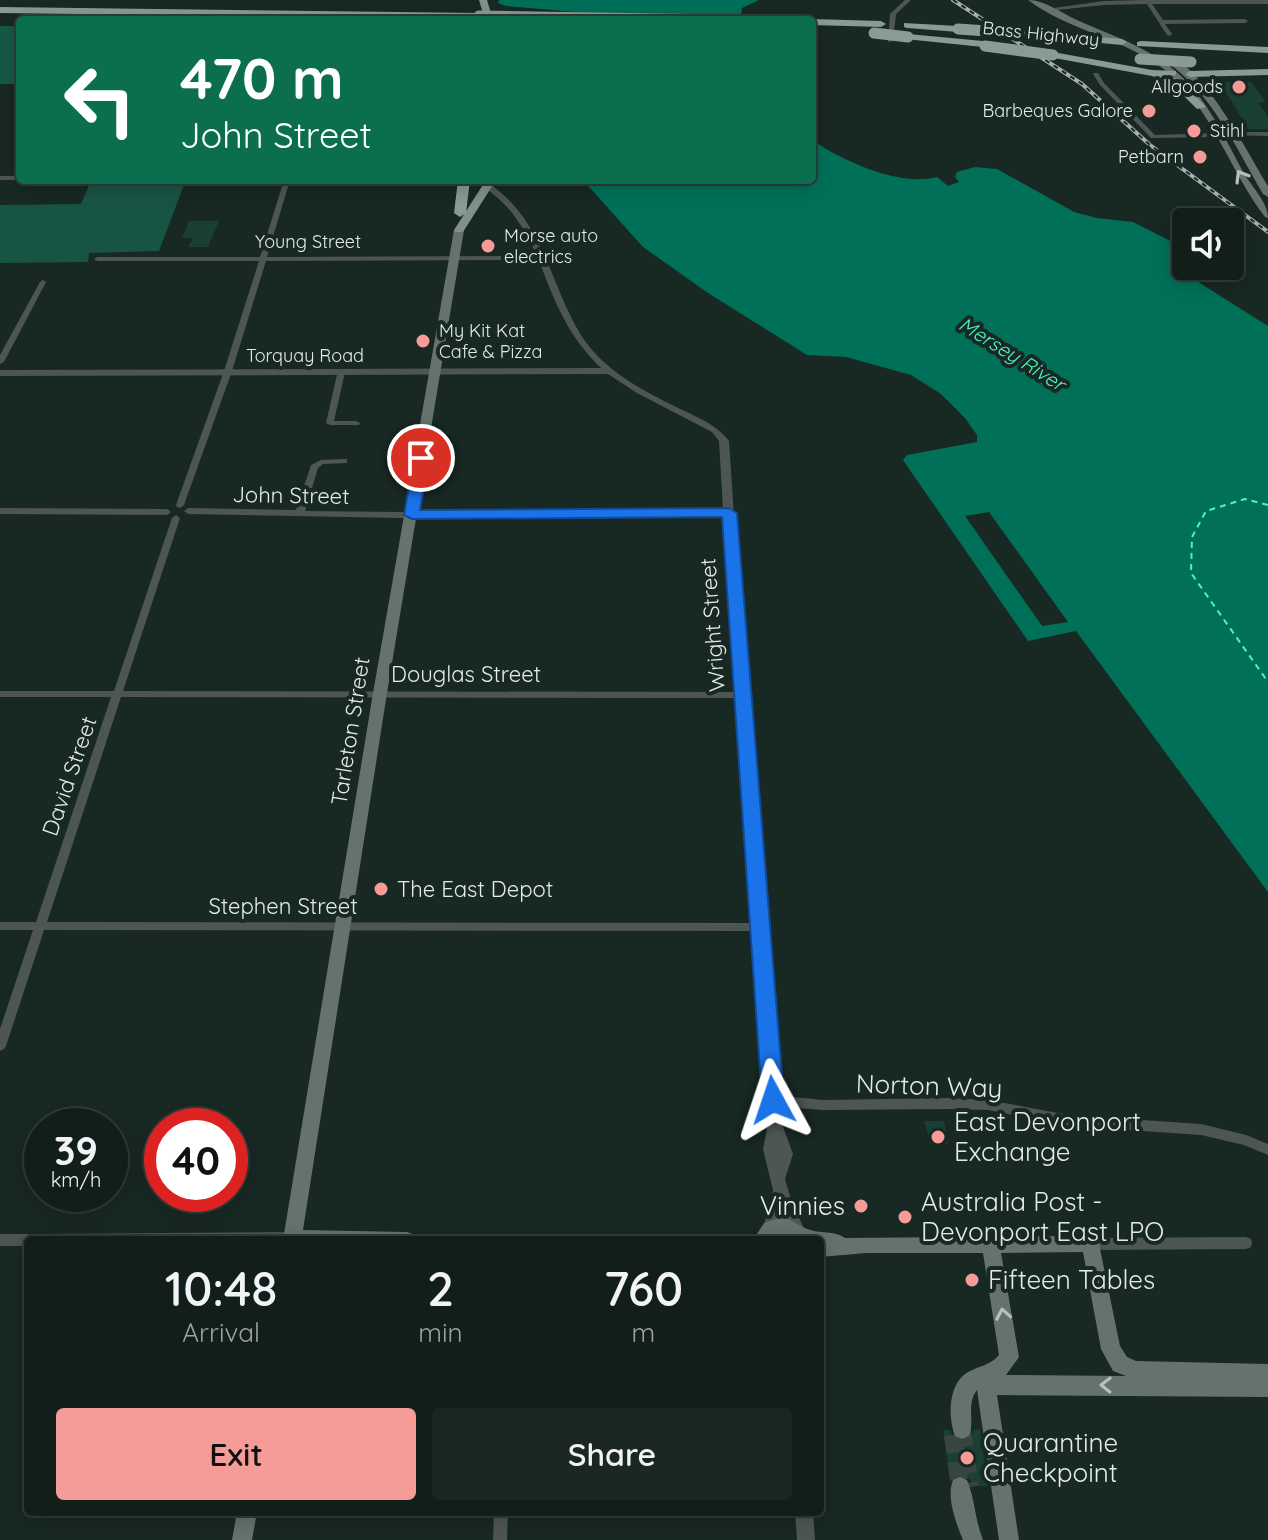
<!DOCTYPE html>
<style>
body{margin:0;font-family:Quicksand,sans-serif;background:#1b2723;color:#f1f3f6;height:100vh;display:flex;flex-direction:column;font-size:30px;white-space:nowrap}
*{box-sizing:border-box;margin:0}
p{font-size:26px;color:#9ca2a2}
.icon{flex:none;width:44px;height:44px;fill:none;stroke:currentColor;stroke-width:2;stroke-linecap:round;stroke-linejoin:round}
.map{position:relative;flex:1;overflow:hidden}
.panel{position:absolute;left:24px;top:1236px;width:800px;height:280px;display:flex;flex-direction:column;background:#121e1a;border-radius:8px;box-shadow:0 4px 20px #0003,0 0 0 2px #313c39}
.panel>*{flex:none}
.banner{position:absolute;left:16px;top:16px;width:800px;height:168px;border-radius:8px;box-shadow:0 4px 20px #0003,0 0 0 2px #313c39;background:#0b6e4f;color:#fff;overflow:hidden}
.controls{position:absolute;left:1172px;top:208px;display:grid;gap:16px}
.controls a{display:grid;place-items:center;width:72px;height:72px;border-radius:8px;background:#121e1a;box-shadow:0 4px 20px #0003,0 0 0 2px #313c39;font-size:40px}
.speed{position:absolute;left:24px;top:1108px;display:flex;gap:16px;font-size:40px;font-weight:700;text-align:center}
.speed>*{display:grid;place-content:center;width:104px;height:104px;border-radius:50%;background:#121e1a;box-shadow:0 4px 20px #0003,0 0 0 2px #313c39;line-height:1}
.speed small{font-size:20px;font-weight:400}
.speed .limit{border:12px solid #d22;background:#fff;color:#111}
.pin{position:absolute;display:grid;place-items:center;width:68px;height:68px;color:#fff;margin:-34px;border:4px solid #fff;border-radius:50%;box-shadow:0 2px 8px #0007}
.me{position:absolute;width:88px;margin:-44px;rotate:355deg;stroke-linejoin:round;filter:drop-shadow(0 0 6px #0008)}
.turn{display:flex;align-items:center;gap:28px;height:168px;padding:0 32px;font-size:36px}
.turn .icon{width:104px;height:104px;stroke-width:2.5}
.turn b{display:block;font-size:56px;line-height:68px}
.eta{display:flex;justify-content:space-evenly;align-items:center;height:136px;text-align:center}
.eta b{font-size:48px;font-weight:600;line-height:56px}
.action{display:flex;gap:16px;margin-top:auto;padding:16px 32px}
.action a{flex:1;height:92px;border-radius:8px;background:#f59b98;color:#111;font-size:32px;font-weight:600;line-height:92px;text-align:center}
.action a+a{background:#1b2723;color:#f1f3f6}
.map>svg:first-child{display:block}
.green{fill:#185444}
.forest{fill:#175847}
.water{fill:#007059}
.pier{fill:#182823}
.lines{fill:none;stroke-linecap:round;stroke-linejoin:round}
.ferry{stroke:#4df2c8;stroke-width:2;stroke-dasharray:6 5;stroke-linecap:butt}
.building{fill:#1a3f34}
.secondary-tunnel{stroke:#364540;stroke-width:18;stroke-dasharray:18 9;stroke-linecap:butt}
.minor{fill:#4e5653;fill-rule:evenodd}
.tertiary{fill:#4e5653;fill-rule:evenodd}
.secondary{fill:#66726d;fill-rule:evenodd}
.trunk{fill:#80918b;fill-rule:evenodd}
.motorway{fill:#889b94;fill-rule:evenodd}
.rail-casing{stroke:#a5b0ac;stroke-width:4}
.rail{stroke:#182823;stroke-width:2;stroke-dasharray:5;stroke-linecap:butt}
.motorway-bridge{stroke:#889b94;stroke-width:11}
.oneway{stroke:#b6c1bc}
.route{fill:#1a73e8;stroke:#114b97;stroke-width:2}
.poi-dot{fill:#f59b98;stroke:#182823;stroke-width:3}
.labels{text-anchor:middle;stroke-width:8;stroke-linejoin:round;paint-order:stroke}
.far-street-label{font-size:18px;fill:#e1ebe7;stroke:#182823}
.far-poi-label{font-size:18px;fill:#e1ebe7;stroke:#182823;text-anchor:end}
.far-water-label{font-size:20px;font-style:italic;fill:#4df2c8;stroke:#182823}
.street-label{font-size:22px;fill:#e1ebe7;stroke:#182823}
.poi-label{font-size:22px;fill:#e1ebe7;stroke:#182823;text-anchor:start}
.near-street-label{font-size:26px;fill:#e1ebe7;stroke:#182823}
.near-poi-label{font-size:26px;fill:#e1ebe7;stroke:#182823;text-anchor:start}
</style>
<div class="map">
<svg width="1268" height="1540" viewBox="0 0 1268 1540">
<rect width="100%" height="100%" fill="#182823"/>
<path class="green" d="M91,181L185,182L159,251L89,253L88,262L0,263V205L81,204Z"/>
<rect class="forest" x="0" y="26" width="20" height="58"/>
<g class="water">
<path d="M499,0H759L742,8L741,15L735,20H581L587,13L506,6L498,3Z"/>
<path d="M812,140C843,161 899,187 937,177L948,186L959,182L955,177L957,172L975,167L997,169L1074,212L1097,218L1133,222L1186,249V266H1200L1184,273L1268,326V892L1076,631L1028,641L903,460L907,455L977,442V435L965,418L941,394L911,375L846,357L807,355L708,293L643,247L583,180H812Z"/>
</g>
<path class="pier" d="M989,512L1068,622L1042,626L965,516Z"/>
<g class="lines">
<path class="ferry" d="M1268,505L1245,499L1206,511L1192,537L1191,573L1268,682"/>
</g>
<g class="building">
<path d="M1220,82H1251L1266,102L1258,103L1268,116V129H1248Z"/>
<path d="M189,221H219L208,247H188L193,238H182Z"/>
<path d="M924,1121H944L948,1144H931Z"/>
<path d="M974,1429H980L988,1486H973L970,1479L961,1474L950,1480L943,1430H950L954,1439L963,1442L972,1437Z"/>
</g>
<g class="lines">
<g class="secondary-tunnel">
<path d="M962,1429L970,1487"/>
<path d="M953,1435L960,1487"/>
</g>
<g class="minor">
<path d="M905,0H911L896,14L893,41L888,42L890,14Z"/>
<path d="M1145,0H1268V4H1152L1163,20L1245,19L1248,21L1245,23L1165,24L1172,34L1169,36L1167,35L1147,4L1104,5L1057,10L1054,8L1104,1Z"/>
<path d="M1094,73H1098L1104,83L1155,135L1218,133L1221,135L1218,137L1151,138L1100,85L1093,74Z"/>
<path d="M1231,132H1268V136L1229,135V133Z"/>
<rect x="0" y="176" width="20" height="4"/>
<path d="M284,180H290L267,257L519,256L522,258L519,260L266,261L232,371L184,505L180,508L177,507L176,505L224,371L259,261H97L94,259L97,257H260Z"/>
<path d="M43,280L46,282L4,362L0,364V355L40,282Z"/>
<path d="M338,370H344L345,372L334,421H356L360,423L359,425H330L326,423Z"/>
<path d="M344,459H347V463L323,464L318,468L305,511L401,512L729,510L733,513L729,516L401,518L188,514L184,511L188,508L296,510L311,465L321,460Z"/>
<path d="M0,508L167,509L171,512L167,515L0,514Z"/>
<path d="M176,515L180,518L123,691L740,692L745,695L740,698L121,697L47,922L759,923L763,924L764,927L763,930L759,931L44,930L6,1046L4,1049L0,1051V1029L33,930H0V922H36L111,697H0V691H114L172,518Z"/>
<path d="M773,1095L823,1100L949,1098L988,1100L1069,1115L1201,1124L1246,1135L1268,1144V1155L1244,1145L1201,1135L1069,1126L988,1110L949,1109L823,1110L798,1108L769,1104L767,1100L769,1096Z"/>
<path d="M293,1232L298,1234L299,1240H28V1246H0V1234H28L34,1238L39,1234Z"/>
<path d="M1246,1237L1251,1239L1252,1243L1251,1247L1246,1249L1090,1250L1085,1248L1084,1244L1085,1240L1090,1238Z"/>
<path d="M494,1512H508L507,1540H493Z"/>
</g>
<g class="tertiary">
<path d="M484,183C492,184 494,187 500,192C544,228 552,288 581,335C603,370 642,390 678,408C697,417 716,424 729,441L746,695L782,1124L793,1154L785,1179L790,1196L805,1231L802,1236L797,1238L792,1236L782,1214L776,1234L771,1236L766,1234L763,1229L773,1190L763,1149L768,1124L734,695L719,441L712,432L637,393L608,374L0,376V370L601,368C579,347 565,324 553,296C542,270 533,241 515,217C507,205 496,196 484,187Z"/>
<path d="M795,1512H813L815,1540H797Z"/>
</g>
<g class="secondary">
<path d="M1028,0C1045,0 1063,14 1079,21C1116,37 1158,51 1186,81C1212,108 1227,143 1245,175C1253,188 1268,203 1268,218L1265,217C1229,170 1212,108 1165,70C1124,38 1069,31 1028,0Z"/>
<path d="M1164,56C1200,58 1250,157 1268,186V197L1263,194C1235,146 1212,93 1164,60Z"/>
<path d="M459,227L464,230L387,693L303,1230L407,1232L413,1234L416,1240H283L373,693L454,230Z"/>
<path d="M782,1217C792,1220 798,1225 807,1229C820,1234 834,1230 845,1238L1090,1236L1096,1238L1099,1244L1120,1346L1127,1357L1136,1361L1268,1364V1397L997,1395L1019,1540H999L977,1390C966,1404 975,1421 969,1436L962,1439L955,1436C948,1418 948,1387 965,1374C977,1366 990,1366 999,1355L983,1253H866L820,1257V1240H792L782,1234L777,1235L772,1240H753L764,1223ZM1083,1252L1101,1349L1113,1371L1126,1376L1006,1375L1019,1357L1001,1253Z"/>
<path d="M960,1477L967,1480C975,1499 975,1520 983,1540H963C956,1523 946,1497 953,1480Z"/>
<path d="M237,1512H257L252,1540H232Z"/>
</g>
<g class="trunk">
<path d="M479,0H487L493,20H485Z"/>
<path d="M486,180H496L463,232H455L454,230Z"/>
</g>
<g class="motorway">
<path d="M0,7L479,13L484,16L479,19L0,13Z"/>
<path d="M812,19L881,21L886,24L881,27L812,25V20H809Z"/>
<path d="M904,23L958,26L963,29L958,32L907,28L904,27Z"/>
<path d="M1016,30L1122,39L1127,42L1122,45L1013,35L1011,33Z"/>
<path d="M908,34L983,41L988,44L983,47L905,39L903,37Z"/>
<path d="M1141,41L1268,47V53L1137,46V42Z"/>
<path d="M1053,52L1152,70L1176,71V75L1170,76L1181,81L1206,107L1197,109L1173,85L1152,76L1049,57L1048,55Z"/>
<path d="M1268,69V75L1190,77L1185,74L1190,71Z"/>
<path d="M458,180H470L466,213L460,217L454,213Z"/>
<path d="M473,180H486L487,181L481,184Z"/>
</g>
<g class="rail-casing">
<path id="rail" d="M953,0L1082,84L1150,145L1268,232"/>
</g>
<use href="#rail" class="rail"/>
<g class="motorway-bridge">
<path d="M479,16L718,20"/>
<path d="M958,29L1016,33"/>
<path d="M874,33L908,37"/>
<path d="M985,46L1053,55"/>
<path d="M1140,59L1191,62"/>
</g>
</g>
<defs><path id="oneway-chevron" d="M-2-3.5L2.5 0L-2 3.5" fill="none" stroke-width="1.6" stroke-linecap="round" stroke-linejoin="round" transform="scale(2)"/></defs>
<g class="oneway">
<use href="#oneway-chevron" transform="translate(1241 176) rotate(-121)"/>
<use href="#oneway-chevron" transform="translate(1003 1314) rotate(-100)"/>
<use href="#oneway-chevron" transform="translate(1106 1385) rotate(-179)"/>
</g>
<path class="route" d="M421,453L429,458L420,510L729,508L737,513L784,1100L781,1107L773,1110L765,1107L762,1100L722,517L412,519L404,515L414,458Z"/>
<g class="poi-dot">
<circle cx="1239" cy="87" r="8"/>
<circle cx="1149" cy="111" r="8"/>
<circle cx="1194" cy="131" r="8"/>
<circle cx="1200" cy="157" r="8"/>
<circle cx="488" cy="246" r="8"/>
<circle cx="423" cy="341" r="8"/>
<circle cx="381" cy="889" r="8"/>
<circle cx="938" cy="1137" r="8"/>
<circle cx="861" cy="1206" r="8"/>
<circle cx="905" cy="1217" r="8"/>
<circle cx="972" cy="1280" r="8"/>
<circle cx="967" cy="1458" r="8"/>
</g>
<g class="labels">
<g class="far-street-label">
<text transform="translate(1041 34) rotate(6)" y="6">Bass Highway</text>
<text x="308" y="248">Young Street</text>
<text x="305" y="362">Torquay Road</text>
</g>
<g class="far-poi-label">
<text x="1223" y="93">Allgoods</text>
<text x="1133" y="117">Barbeques Galore</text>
<text x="1210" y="137" text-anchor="start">Stihl</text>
<text x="1184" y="163">Petbarn</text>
<text x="504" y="242" text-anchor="start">Morse auto<tspan x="504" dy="21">electrics</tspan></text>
<text x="439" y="337" text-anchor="start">My Kit Kat<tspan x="439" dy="21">Cafe &amp; Pizza</tspan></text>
</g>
<g class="far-water-label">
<text transform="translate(1012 354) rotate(32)" y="7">Mersey River</text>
</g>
<g class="street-label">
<text transform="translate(291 495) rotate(1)" y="8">John Street</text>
<text transform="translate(712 625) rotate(-94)" y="8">Wright Street</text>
<text x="466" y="682">Douglas Street</text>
<text transform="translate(350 731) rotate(-81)" y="8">Tarleton Street</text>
<text transform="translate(69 776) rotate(-71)" y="8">David Street</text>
<text x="283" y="914">Stephen Street</text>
</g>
<g class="poi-label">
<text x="397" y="897">The East Depot</text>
</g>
<g class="near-street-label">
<text transform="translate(929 1086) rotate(2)" y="9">Norton Way</text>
</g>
<g class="near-poi-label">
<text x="954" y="1131">East Devonport<tspan x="954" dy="30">Exchange</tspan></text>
<text x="921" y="1211">Australia Post -<tspan x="921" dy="30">Devonport East LPO</tspan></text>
<text x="845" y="1215" text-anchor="end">Vinnies</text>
<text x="988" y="1289">Fifteen Tables</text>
<text x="983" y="1452">Quarantine<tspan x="983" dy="30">Checkpoint</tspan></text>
</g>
</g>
</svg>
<div class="controls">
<a><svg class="icon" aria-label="sound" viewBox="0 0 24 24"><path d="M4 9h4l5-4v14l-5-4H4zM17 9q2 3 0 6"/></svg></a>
</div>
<div class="speed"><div>39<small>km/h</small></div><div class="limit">40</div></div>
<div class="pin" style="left:421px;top:458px;background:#d93025"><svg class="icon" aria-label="arrive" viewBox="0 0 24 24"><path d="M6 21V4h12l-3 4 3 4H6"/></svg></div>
<svg class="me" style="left:773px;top:1100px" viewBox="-20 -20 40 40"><path d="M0-17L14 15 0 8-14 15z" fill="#1a73e8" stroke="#fff" stroke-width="4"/></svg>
<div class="banner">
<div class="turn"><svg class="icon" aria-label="left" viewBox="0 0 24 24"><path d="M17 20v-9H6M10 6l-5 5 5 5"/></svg><div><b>470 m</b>John Street</div></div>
</div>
<section class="panel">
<div class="eta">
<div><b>10:48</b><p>Arrival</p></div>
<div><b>2</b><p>min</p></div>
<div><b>760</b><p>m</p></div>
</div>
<div class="action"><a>Exit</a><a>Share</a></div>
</section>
</div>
